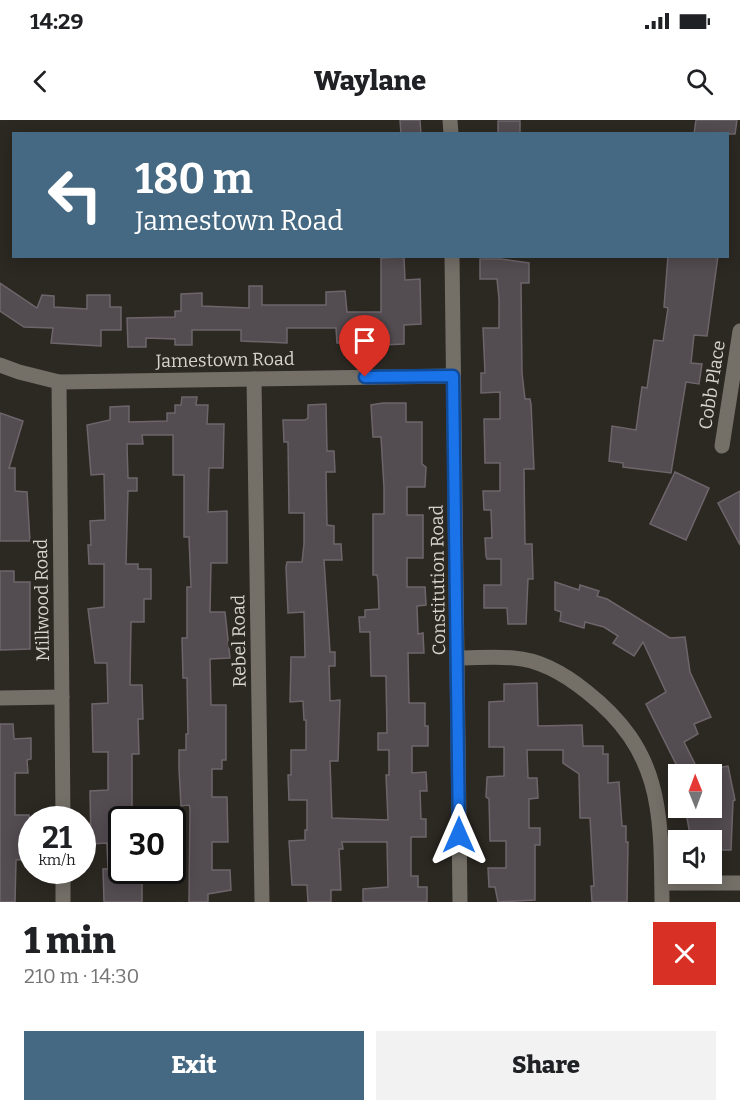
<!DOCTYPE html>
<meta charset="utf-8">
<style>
body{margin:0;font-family:Bitter,serif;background:#f2f2f2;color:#202124;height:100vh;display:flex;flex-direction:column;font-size:22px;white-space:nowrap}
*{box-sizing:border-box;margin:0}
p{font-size:20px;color:#757577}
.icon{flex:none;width:33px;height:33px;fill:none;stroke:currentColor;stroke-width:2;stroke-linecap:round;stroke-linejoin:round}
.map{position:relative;height:782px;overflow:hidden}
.details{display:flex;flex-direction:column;background:#fff;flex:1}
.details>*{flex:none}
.hud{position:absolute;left:12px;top:12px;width:717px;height:126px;border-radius:0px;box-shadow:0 3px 15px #0003;background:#456982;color:#fff;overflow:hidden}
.needle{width:39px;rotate:359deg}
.buttons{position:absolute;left:668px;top:644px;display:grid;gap:12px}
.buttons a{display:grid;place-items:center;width:54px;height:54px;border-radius:0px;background:#fff;box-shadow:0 3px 15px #0003;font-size:30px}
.speed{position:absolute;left:18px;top:686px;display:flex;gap:12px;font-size:30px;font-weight:700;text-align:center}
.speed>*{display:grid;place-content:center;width:78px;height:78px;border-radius:50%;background:#fff;box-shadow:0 3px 15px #0003;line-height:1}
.speed small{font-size:15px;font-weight:400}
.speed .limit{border:3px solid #111;border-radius:9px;background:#fff;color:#111}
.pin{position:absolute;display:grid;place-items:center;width:51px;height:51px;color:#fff;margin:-62px -26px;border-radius:50% 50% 50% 0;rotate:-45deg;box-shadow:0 0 6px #0007}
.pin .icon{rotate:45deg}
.me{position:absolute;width:66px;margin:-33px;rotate:0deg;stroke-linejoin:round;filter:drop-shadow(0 0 4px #0008)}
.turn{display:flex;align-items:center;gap:21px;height:126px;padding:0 24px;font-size:27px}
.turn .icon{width:78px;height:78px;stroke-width:2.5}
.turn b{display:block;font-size:42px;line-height:51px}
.round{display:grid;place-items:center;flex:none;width:63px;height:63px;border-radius:0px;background:#f2f2f2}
.summary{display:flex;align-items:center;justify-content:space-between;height:102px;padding:0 24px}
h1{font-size:36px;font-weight:800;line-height:45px}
.action{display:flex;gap:12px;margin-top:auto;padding:12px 24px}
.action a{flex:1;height:69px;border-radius:0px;background:#456982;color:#fff;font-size:24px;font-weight:800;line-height:69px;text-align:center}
.action a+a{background:#f2f2f2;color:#202124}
.status{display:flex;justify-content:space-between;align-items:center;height:42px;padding:0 30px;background:#fff;direction:ltr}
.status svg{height:16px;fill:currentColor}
header{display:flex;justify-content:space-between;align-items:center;height:78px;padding:0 24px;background:#fff;font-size:27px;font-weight:800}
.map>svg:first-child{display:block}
.building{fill:#534c51;stroke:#6e656b;stroke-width:1.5}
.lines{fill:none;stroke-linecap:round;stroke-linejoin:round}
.minor{stroke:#747068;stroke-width:15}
.route-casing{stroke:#114b97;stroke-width:15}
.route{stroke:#1a73e8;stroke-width:10}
.labels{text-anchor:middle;stroke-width:6;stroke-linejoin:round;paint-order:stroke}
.street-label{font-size:18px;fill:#d7d4d0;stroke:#2c2822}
</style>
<div class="status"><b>14:29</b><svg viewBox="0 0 49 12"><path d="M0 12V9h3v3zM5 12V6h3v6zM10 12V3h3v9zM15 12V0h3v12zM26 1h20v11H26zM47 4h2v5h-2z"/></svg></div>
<header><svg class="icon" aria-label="back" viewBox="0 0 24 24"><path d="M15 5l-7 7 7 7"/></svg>Waylane<svg class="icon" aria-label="search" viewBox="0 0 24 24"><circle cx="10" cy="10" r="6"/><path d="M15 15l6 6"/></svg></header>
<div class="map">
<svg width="740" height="782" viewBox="0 0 740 782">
<rect width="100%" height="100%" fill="#2c2822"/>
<g class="building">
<path d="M400,0H420L421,14H401Z"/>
<path d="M696,0H737L735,14H694Z"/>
<rect x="498" y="1" width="22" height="13"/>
<path d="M668,136H718L707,216L694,215L691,243L702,244L699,264L686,262L671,353L623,347V343L609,341L612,306L636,310L642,267L647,268L654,220L663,221L668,188L664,187Z"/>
<path d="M404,137L405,160L420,159L421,204L404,205V224L382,225V213L354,214V223H337L336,208H287V223L241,221V210H192V225H175V219L146,218V227H128L127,198L175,197V191H181V174L202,173V186L249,188V166H262V185H326V172L345,171L347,192H381V138Z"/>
<path d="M480,139H501L529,143V163H521L522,253L525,279H530L531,284L534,349H524L525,424H532L533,459H528L526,504H508L507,488H484V465H501V439H487L486,436L485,418H492L491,390H484L483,371H500V343H485L484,299H500V272L481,273V253H485L483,208H499V179L497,159H480Z"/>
<path d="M0,163L37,188L42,175L54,176V187L87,189V175H110V187H121V210H101V226L51,223L53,208L24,207L0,191Z"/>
<path d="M182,277H197L196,285H208L207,304H224L223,348H209L208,392L227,391V443H211L210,492H225L230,538L210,539L211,585H226V640H222V649H212V677H227L228,722H212V750H230L231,770L208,774V782H189L190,688L189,685L181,686L179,649V630H186V614H188L187,558H183L182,518H187V467H191L189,417H184V355H173V315H142L143,324H127L128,358H137V371H128L126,444H138V449H151V479H144V502H131L130,565H142L143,599H138L139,634H132V693H124L122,699V750H133V759H142V782H104L103,749H108L107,723L91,724L90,671L108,670V632H93L92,584L108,583L107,543H95L88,489L104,487V444H89L88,425H91L90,401L105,400L104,354L91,355L87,305L110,300V287L129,286V302L167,301V293H175V285H181Z"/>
<path d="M383,283H406V302H422V344L426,347L425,367H407V395H423V438H407V467H425L426,485L417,486L418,514L423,513L424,533H408L409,583H425V606H428V626H412V653L426,652L427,671H420L421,699H426V717H411V756H418V767H427V782H363V769L388,767L387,722H342L343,729H339L341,770H331V782H308L307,765H292L289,721L305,720V710H307V680H289L288,655H291V630H306V600H304L303,581L290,582L291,537H305L304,492L288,493L286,447L287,442H302L304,424V393H289L288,322H284L283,300H305L308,298V285L326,284L327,331H334L335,352H326L327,405L334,406V424H341L342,440H324L330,532H335V546H329L330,581L340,580L338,641H330L332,698L388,700L386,655H389V630H378V613H387L386,556H371L370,512H360L359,497H365V490L379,489L378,461L377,455H373V394H384V368L381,317H373L371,285Z"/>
<path d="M0,293L23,301L9,348H15V371L27,372L30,421H0Z"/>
<path d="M675,352L709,368L686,420L650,404Z"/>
<path d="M740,371V425L718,383Z"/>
<path d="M0,451H14V462H30V529L0,530Z"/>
<path d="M555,462L579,470L580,465L599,471L597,476L607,479L670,518L685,517L690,552L711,597L694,604L698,614L684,622L700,654H681L646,584L666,572L643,522L634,536L613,523L618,516L604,507L585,502L584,508L560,501L561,492L555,490Z"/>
<path d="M537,563L538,606L582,605L583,626H603V634H608V663L619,662L622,706H626V722H628L627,782H592L591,766H594L590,698H580L579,654L563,643V630H527L528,658H537L538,678L529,679V708H540V725H535V780L498,782L495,767H489L488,748H506V721H490L489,679L486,677L487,657L504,656V627H489V582L504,581V564Z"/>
<path d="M0,604H13L14,619L31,618V639L27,640L28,653H15V695H29L32,719V739L16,740L15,782H0Z"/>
<path d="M728,646L735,680L733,681L731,730H711V720H691L685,687H711V649Z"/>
</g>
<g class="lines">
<g class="minor">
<path d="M450,0L451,14"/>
<path d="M452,136L460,782"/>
<path d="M0,245L19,252L59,262L453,256"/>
<path d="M254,259L262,782"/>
<path d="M59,262L63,699"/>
<path d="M722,326L740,211"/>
<path d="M458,538C477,538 495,536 514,538C542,540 566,555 587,572C663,632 661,693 662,782"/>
<path d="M0,578L62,577"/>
<path d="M63,750V782"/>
<path d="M662,763H740"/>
</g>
</g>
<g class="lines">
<g class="route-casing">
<path id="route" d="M365,257L453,256L459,715"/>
</g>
<use href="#route" class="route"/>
</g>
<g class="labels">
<g class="street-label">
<text transform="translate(225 240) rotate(-1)" y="6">Jamestown Road</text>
<text transform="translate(712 265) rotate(-81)" y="6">Cobb Place</text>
<text transform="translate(438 460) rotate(-91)" y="6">Constitution Road</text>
<text transform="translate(42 480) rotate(-91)" y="6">Millwood Road</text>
<text transform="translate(239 521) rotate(-91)" y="6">Rebel Road</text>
</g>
</g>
</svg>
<div class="buttons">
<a><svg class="needle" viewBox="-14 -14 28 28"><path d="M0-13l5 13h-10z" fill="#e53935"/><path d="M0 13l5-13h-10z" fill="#757577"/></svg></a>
<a><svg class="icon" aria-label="sound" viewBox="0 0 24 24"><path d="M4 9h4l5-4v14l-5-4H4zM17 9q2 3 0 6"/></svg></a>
</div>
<div class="speed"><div>21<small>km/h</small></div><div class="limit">30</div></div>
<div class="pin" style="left:365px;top:257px;background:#d93025"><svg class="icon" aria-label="arrive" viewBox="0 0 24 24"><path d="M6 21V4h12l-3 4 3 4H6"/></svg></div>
<svg class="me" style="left:459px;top:715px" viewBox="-20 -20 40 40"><path d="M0-17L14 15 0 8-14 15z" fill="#1a73e8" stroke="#fff" stroke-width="4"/></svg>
<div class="hud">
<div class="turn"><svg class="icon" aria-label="left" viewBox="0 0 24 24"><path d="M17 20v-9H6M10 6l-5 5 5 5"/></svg><div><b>180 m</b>Jamestown Road</div></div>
</div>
</div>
<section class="details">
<div class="summary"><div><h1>1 min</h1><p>210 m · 14:30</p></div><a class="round" style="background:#d93025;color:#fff"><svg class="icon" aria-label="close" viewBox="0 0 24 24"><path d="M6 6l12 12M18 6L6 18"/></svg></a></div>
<div class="action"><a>Exit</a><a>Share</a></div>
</section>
